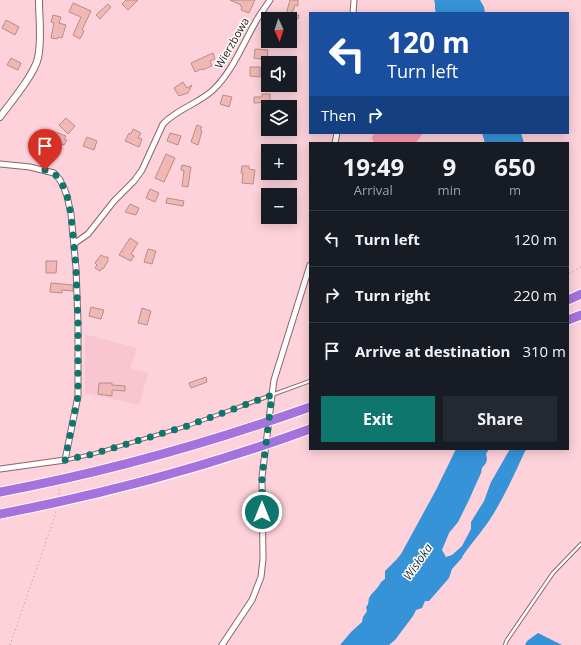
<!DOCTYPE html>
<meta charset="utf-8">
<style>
body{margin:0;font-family:"Open Sans",sans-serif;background:#242831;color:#f1f3f6;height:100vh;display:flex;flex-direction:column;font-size:15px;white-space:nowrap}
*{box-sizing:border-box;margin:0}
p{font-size:13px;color:#9ea1a6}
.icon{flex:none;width:22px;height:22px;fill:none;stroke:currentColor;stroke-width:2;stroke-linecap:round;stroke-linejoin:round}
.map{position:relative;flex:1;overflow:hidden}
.details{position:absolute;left:309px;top:142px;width:260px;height:308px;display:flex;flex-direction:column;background:#171b24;border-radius:0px;box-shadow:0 2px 10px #0003}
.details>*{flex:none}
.guide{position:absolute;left:309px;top:12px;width:260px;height:122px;border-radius:0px;box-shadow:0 2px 10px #0003;background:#1a4fa0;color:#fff;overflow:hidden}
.needle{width:26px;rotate:177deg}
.fabs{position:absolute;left:261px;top:12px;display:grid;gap:8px}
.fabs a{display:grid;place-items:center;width:36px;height:36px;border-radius:0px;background:#171b24;box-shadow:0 2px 10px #0003;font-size:20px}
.pin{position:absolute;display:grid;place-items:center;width:34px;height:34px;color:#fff;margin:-41px -17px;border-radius:50% 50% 50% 0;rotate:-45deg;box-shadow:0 0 4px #0007}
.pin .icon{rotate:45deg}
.me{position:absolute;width:44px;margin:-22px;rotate:0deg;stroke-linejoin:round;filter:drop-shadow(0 0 3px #0008)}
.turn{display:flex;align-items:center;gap:14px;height:84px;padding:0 12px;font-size:18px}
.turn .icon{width:52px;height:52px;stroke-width:2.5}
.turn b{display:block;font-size:28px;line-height:34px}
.then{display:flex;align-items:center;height:38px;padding:0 12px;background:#0003;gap:8px;font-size:15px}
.eta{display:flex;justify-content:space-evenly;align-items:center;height:68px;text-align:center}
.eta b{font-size:24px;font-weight:700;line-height:28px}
.cta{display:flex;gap:8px;margin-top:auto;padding:8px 12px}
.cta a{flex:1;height:46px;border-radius:0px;background:#0f766e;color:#fff;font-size:16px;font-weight:700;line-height:46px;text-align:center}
.cta a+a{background:#242831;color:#f1f3f6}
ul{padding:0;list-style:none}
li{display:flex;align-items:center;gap:12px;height:56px;padding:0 12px;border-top:1px solid #363941}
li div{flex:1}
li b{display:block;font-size:15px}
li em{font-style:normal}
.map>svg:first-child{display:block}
.built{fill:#f9c5d0}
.green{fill:#ff99b2}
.water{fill:#3693d7}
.building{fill:#f1b8b3;stroke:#b78d8a}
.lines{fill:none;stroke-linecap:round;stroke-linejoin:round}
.service-casing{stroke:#8a646c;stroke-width:4.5}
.minor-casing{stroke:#8a646c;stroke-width:7}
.tertiary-casing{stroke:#8a646c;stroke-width:8}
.motorway-casing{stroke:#fff;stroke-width:11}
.path{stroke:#b49299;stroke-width:1;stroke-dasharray:1 3;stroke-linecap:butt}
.service{stroke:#fff;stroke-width:2.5}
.minor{stroke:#fff;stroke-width:5}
.tertiary{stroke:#fff;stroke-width:6}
.motorway{stroke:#a672dd;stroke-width:9}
.motorway-bridge-casing{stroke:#fff;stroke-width:11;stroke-linecap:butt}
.motorway-bridge{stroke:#a672dd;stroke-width:9}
.route{stroke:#0f766e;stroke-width:7;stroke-dasharray:0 12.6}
.labels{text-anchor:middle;stroke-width:3;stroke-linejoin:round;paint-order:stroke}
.street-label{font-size:11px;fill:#26171a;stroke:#fff}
.water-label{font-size:12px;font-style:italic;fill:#1b2f3f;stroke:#fff}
</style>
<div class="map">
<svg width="581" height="645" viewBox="0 0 581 645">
<rect width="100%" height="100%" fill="#fed2db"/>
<path class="built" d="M85,334L137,348L130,368L148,373L139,405L85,393Z"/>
<path class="green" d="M374,133H423L416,143H374L372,138Z"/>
<g class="water">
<path d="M434,0H480L484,7L485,13H436C434,9 436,4 434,0Z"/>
<path d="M482,133H521L524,143H485Z"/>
<path d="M456,449H489L486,454L487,459L486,463L482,468L481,473L468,502L458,522L449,533L442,550L446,557L452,555L462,546L471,529V522L484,501L491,482L510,449H526C516,471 506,493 494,513C485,528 474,540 464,554V555H463L462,558L461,559L452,569L449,578L429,601H425L422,608L416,610L413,616L395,640L389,645H340L351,632L362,622L363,617L367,611L366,607C369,604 368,602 369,598C372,592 378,589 381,582L385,579V571L397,559L401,554L436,490Z"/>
<path d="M538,633L562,645H525L527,641Z"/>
</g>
<g class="building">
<path d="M126,0H138L128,10L122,4Z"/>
<path d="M230,0H255L249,13L241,10L242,8L241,7V5Z"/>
<path d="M290,0H298V6L295,5L293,11H292V15H299L298,19H283V14H286Z"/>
<path d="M73,3L91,11L82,30L84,31L80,39L73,35L81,17L69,12Z"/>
<path d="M108,4L111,7L100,19L96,15Z"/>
<path d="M53,15L61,17L59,23L66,25L62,38L58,37L57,39L51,38L54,23L51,22Z"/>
<path d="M6,20L19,27L15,35L2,28Z"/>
<path d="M255,49L268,50L267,60L254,58Z"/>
<path d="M213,53L215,59L210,61L212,66L202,70L201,69L195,72L191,63Z"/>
<path d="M11,58L21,63L18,70L7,65Z"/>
<path d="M250,67H260V77L250,76Z"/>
<path d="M183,82L187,88L192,85L188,93L179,96L174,88Z"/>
<path d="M262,94H270V102L254,103V97H262Z"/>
<path d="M223,95L232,97L229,107L220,104Z"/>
<path d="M66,118L75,126L68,134L59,125Z"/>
<path d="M197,125L202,127L200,130L202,131L198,145L191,142Z"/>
<path d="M133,129L141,133L138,138L142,139L139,147L125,141L129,133L131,134Z"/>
<path d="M50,130L66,136L64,139L67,140L64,145L47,139Z"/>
<path d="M170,133L181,136L178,145L167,141Z"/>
<path d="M87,137L97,141L94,150L83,146Z"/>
<path d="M34,146L44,148L42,157L32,155Z"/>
<path d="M166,154L175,158L164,182L155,178Z"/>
<path d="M182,165L191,167L188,187L182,186L184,171L181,170Z"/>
<path d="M242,166H249V169L255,170L253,184L242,183L243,173H241Z"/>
<path d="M150,189L159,193L155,202L146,198Z"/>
<path d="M167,198L184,201L183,206L166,203Z"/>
<path d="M130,204L139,208L136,215L125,212Z"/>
<path d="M130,238L138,243L131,254L134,256L131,261L119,255Z"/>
<path d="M148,249L156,251L152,264L144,262Z"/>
<path d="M101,255L105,257H108V261L103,269L102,268L100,271L95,268L97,265L95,263Z"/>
<path d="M46,261H57L56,273H46Z"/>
<path d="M51,283L73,285V291L62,290V293L50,292Z"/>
<path d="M91,307L104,310L101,319L89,316Z"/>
<path d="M142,308L151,311L147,325L138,323Z"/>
<path d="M206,377L207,382L191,388L189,383Z"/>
<path d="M99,383H112V385L125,386V391L112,390V396L98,394Z"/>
</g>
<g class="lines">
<g class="service-casing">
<g id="service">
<path d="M66,460L93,454L187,426L310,381"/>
<path d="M505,645L507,640L553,573L581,544"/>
</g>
</g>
<g class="minor-casing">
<g id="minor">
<path d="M353,13L354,0"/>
<path d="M335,143L337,133"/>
<path d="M0,164L30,167L54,173L60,180L64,188L67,196L71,214L76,268L78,323V396L65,460L0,469"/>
<path d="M75,243L88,234L114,201L134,181L142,170L163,124C177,109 198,104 213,90C232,72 242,46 255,23C259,15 265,8 270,0"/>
<path d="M222,645L252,600L261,577L263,559L262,477L272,395L274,380L310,265"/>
</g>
</g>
<g class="tertiary-casing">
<path id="tertiary" d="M0,117C11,102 34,75 38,58C42,39 39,19 39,0"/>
</g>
<g class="motorway-casing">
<g id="motorway">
<path d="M568,300L581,294"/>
<path d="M568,320L581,315"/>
</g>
</g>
<g class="path">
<path d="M569,273L581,267"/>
<path d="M59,494L60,488"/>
<path d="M10,645L54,518L56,511"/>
</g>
<use href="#service" class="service"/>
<use href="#minor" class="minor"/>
<use href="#tertiary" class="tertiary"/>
<use href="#motorway" class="motorway"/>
<g class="motorway-bridge-casing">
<g id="motorway-bridge">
<path d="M0,492C106,472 209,443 310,407"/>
<path d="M0,514C105,494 209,466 310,429"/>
</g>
</g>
<use href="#motorway-bridge" class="motorway-bridge"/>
</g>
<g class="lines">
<path class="route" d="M45,170L54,173L60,180L64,188L67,196L71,214L76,268L78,323V396L65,460L93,454L187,426L272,395L262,477V512"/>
</g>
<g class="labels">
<g class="street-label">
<text transform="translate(232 43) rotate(-60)" y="4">Wierzbowa</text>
</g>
<g class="water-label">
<text transform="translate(418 562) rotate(-55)" y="4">Wisłoka</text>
</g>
</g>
</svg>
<div class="fabs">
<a><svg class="needle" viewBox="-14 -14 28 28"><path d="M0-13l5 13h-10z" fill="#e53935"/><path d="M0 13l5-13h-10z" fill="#9ea1a6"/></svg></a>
<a><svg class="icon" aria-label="sound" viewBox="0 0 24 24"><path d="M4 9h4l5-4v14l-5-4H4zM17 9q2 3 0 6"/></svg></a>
<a><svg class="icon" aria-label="layers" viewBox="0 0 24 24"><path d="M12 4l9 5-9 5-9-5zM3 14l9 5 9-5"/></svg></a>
<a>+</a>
<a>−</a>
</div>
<div class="pin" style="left:45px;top:170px;background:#d93025"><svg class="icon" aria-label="arrive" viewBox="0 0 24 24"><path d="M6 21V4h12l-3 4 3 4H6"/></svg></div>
<svg class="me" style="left:262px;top:512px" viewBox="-20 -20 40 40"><circle r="17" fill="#0f766e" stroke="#fff" stroke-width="3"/><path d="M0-11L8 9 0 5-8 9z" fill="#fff"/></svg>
<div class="guide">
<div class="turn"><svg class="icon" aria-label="left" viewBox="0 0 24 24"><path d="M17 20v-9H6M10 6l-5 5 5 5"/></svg><div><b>120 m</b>Turn left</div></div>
<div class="then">Then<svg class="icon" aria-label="right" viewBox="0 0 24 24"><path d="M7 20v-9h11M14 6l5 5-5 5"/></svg></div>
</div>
<section class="details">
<div class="eta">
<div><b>19:49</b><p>Arrival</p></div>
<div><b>9</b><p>min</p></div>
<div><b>650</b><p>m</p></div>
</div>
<ul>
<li><svg class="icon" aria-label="left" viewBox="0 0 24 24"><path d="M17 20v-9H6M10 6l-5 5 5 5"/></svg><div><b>Turn left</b></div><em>120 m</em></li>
<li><svg class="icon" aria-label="right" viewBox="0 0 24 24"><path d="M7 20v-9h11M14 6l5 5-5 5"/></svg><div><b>Turn right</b></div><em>220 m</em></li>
<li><svg class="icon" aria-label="arrive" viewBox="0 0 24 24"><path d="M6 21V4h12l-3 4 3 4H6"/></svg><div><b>Arrive at destination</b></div><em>310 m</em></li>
</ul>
<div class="cta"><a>Exit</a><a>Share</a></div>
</section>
</div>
